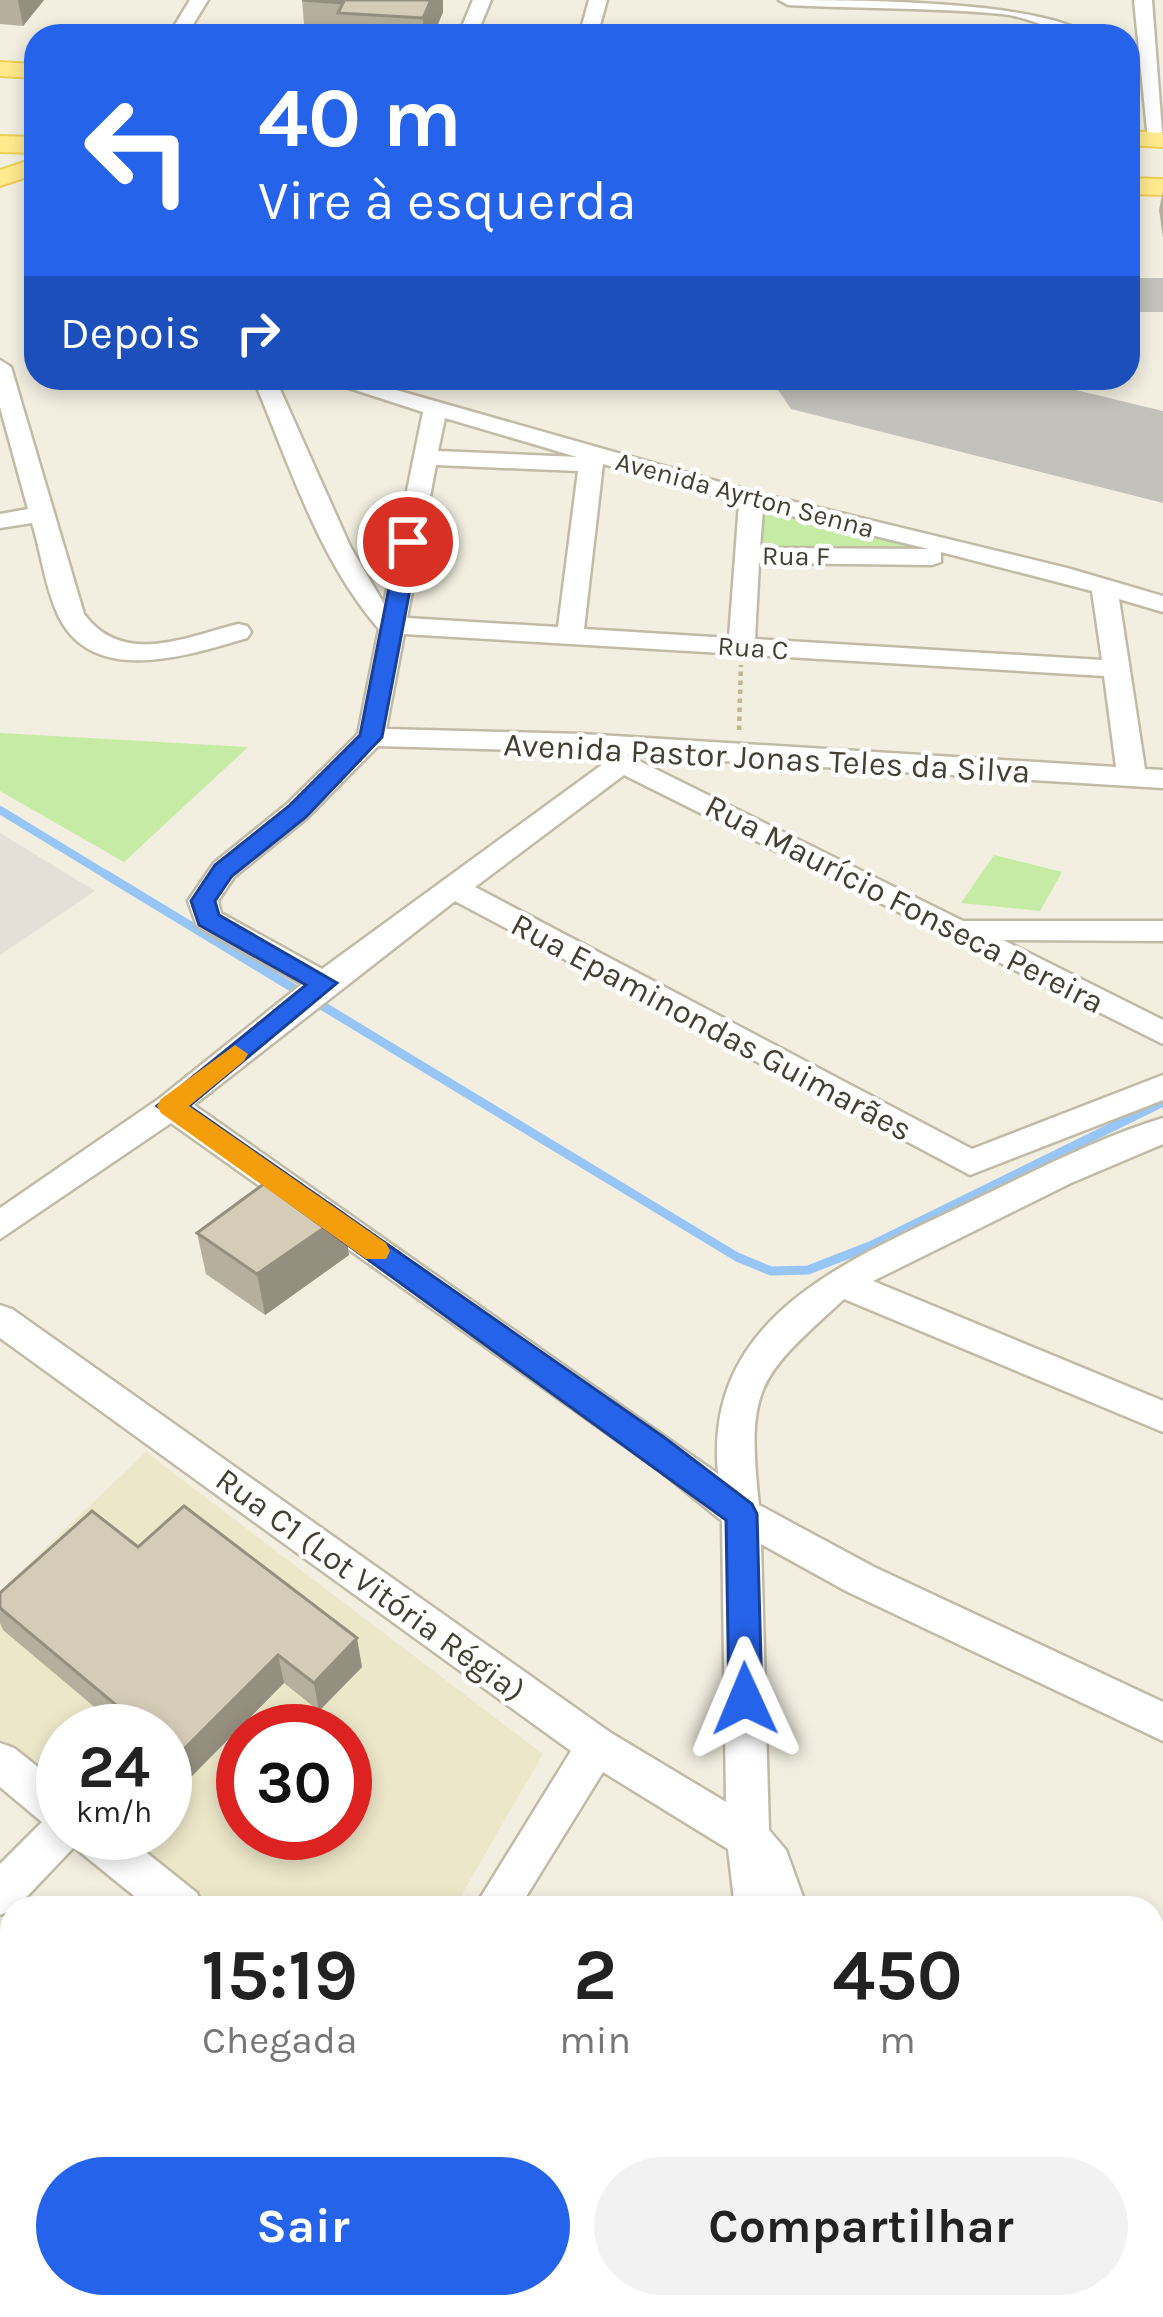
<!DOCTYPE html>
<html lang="pt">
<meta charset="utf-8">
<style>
body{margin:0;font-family:Karla,sans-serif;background:#f2f2f2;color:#222;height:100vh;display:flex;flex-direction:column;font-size:45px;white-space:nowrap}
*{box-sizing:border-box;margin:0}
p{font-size:39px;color:#767676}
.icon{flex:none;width:66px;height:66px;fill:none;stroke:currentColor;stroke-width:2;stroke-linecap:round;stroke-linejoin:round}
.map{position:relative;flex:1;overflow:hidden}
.details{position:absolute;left:0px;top:1896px;width:1164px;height:423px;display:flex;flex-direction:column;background:#fff;border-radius:36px 36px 0 0;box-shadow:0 6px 18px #0003}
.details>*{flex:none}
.hud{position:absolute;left:24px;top:24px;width:1116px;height:366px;border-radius:36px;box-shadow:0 6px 18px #0003;background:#2563eb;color:#fff;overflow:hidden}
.speed{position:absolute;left:36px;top:1704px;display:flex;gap:24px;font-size:60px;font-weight:700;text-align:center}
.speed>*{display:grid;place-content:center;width:156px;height:156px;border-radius:50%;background:#fff;box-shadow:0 6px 18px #0003;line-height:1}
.speed small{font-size:30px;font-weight:400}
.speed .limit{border:18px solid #d22;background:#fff;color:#111}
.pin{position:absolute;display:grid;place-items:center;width:102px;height:102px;color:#fff;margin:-51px;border:6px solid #fff;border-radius:50%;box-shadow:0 3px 12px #0007}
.me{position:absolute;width:132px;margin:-66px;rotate:359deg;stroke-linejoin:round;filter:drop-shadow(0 0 9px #0008)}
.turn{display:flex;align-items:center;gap:42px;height:252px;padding:0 36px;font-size:54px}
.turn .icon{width:156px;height:156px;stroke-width:2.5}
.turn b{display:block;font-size:84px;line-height:102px}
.then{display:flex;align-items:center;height:114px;padding:0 36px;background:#0003;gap:24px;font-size:45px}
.eta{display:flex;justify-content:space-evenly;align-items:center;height:204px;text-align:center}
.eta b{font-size:72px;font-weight:700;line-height:84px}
.primary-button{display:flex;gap:24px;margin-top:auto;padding:24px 36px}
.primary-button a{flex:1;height:138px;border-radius:72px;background:#2563eb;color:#fff;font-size:48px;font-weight:700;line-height:138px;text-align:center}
.primary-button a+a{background:#f2f2f2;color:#222}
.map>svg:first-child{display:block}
.industrial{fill:#e4dfd7}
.education{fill:#ede7c9;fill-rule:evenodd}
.green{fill:#c5eba5}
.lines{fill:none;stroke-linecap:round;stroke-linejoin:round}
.stream-far1{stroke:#97c5f6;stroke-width:8}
.stream{stroke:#97c5f6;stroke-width:9}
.taxiway{fill:#c2c1ba;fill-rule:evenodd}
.runway{fill:#c2c1ba;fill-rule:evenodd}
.minor-casing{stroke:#c1bba6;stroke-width:5}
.major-casing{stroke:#edcf54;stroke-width:4}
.path{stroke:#c1b693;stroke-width:4.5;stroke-dasharray:4.5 4.5;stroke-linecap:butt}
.minor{fill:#fff;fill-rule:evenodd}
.major{fill:#ffea8e;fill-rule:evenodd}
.wall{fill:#b6af9d}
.shaded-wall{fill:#948f7f}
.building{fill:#d4ccb6;stroke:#948f7f;stroke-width:3}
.route{fill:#2563eb;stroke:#184099;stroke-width:3}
.slow{fill:#f59e0b}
.labels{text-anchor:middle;stroke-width:9;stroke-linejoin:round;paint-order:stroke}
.far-street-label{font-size:27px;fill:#443f32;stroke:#fff}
.street-label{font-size:33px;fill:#443f32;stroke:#fff}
</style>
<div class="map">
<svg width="1163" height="2317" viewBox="0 0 1163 2317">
<rect width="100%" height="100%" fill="#f2efe1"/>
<path class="industrial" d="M0,833L95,891L0,955Z"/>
<path class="education" d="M146,1452L543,1754L454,1908H211L117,1833H165V1731H63V1790L0,1740V1591ZM243,1731H345V1833H243Z"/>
<g class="green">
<path d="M762,510L938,551L760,548Z"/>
<path d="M0,733L248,747L124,862L0,791Z"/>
<path d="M994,855L1062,872L1040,911L961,903Z"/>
</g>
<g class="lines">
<path class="stream-far1" d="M0,810L110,877"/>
<path class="stream" d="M105,874L737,1257L771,1271L808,1270L870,1246L1163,1102"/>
<rect class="taxiway" x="1128" y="278" width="35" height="34"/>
<path class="runway" d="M770,378H1026L1163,411V503L791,409Z"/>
<g class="minor-casing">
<g id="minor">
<path d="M190,0H208L186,36H168Z"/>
<path d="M473,0H491L476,36H458Z"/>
<path d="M589,0H607L597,36H579Z"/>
<path d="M779,0C850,0 1042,0 1090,36C1060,36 1033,17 1002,14C931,7 859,9 788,5Z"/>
<path d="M1134,0H1152L1163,145L1158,146L1148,140Z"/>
<path d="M0,360L11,367L84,614C123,667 186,637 238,624L247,626L251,632L247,638C189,655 92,688 58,615C45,587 41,552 32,523L0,528V514L28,509L0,407Z"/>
<path d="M253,378H275L350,546L384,604L423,412L318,378H354L758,493L1067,568L1163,596V612L1119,599L1145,769L1163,770V788L627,755L963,921H1163V941L1003,940L1163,1020V1044L624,775L475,887L972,1149L1163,1075V1100L970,1175L455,901L194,1105L718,1474C703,1314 851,1260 970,1202C1033,1172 1097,1138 1163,1118V1144L1071,1183L873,1281L1163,1401V1432L844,1299C758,1378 746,1385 759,1505L874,1567L1163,1702V1741L846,1591L761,1544L769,1830L786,1850L807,1908H735L728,1849L603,1772L519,1908H474L571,1751L0,1338V1305L12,1309L611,1733L726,1802L722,1521L663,1473L171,1123L0,1239V1208L160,1098L302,984L197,926L188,901L214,863L287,804L358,734L379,629C318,559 289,463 253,378ZM445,418L577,457L438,451ZM603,464L739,503L729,638L584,629ZM436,465L578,471L558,627L407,618ZM763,509L929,549L760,548ZM941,552L1092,591L1102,660L755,639L759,563L932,565L941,562ZM404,634L1104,676L1116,767L582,734L386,729ZM378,746L594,752L603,764L322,969L221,913L218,901L234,877L307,818Z"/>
<path d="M0,1743L14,1748L63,1787V1833H122L197,1893L203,1908H149L74,1847L16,1908L0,1915V1864L42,1822L0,1787Z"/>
<path d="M1152,2095L1163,2100V2146L1152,2141Z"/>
<path d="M208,2307H259L255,2317H204Z"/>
<path d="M718,2307H867L869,2317H722Z"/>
</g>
</g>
<g class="major-casing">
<g id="major">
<path d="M0,62L36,64V78L0,76Z"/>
<path d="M1128,131L1163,133V147L1128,145Z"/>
<path d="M0,136L36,137V153L0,152Z"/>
<path d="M36,158V174L0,186V170Z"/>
<path d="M1128,178L1163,179V195L1128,194Z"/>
</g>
</g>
<path class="path" d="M739,730L741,665"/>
<use href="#minor" class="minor"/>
<use href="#major" class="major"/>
</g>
<g class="wall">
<path d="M0,0H44L23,26L0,24Z"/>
<path d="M302,0H443V12L433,36H305Z"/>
<path d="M1163,191V238L1159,210Z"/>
<path d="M197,1233L349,1255L265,1315L206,1274Z"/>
<path d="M138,1547L362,1667L319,1711L284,1683L185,1783L165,1767V1731H123L3,1630L0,1623V1593Z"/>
</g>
<g class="shaded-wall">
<path d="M18,0H44L23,26Z"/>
<path d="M431,0H443V12L433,36H424L423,18Z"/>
<path d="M344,1214L349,1255L265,1315L257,1274Z"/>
<path d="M357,1638L362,1667L319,1711L314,1683Z"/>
<path d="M278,1655L284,1683L185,1783L177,1756Z"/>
</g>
<g class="building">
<path d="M302,0H431L423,18L338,13L343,3Z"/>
<path d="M269,1180L313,1207L328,1203L344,1214L257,1274L197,1233Z"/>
<path d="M184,1506L357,1638L314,1683L278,1655L177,1756L165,1746V1731H147L0,1608V1593L92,1511L138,1547Z"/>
<path d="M959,2307H1063L1059,2317H956Z"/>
</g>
<path class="route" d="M408,535L419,542L382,737L306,817L232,876L215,901L219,915L337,983L189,1106L665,1438L752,1504L757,1514L762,1699L757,1710L745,1714L733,1710L729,1699L726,1520L157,1106L306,985L199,925L191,901L215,865L289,806L360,735L398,542Z"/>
<path class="slow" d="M235,1045L248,1054L244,1061L189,1106L386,1243L390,1251L386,1259H366L161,1113L157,1106L161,1099Z"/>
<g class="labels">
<g class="far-street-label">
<text transform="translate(745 495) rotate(15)" y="9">Avenida Ayrton Senna</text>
<text transform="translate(796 556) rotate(1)" y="9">Rua F</text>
<text transform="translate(753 648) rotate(4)" y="9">Rua C</text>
</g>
<g class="street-label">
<text transform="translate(767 757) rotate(3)" y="12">Avenida Pastor Jonas Teles da Silva</text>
<text transform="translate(905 903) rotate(27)" y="12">Rua Maurício Fonseca Pereira</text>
<text transform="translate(712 1026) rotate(28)" y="12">Rua Epaminondas Guimarães</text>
<text transform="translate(371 1584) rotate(36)" y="12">Rua C1 (Lot Vitória Régia)</text>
</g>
</g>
</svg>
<div class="speed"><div>24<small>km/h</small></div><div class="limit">30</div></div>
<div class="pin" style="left:408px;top:542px;background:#d93025"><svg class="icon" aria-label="arrive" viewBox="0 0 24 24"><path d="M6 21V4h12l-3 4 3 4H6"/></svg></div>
<svg class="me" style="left:745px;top:1699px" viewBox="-20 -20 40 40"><path d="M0-17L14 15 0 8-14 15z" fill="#2563eb" stroke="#fff" stroke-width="4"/></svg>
<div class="hud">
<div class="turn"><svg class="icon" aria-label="left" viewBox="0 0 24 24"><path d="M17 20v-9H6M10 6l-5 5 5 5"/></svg><div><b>40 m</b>Vire à esquerda</div></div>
<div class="then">Depois<svg class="icon" aria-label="right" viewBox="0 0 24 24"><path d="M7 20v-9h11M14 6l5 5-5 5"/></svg></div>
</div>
<section class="details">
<div class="eta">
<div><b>15:19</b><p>Chegada</p></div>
<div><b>2</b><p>min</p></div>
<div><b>450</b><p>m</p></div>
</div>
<div class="primary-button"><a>Sair</a><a>Compartilhar</a></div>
</section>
</div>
